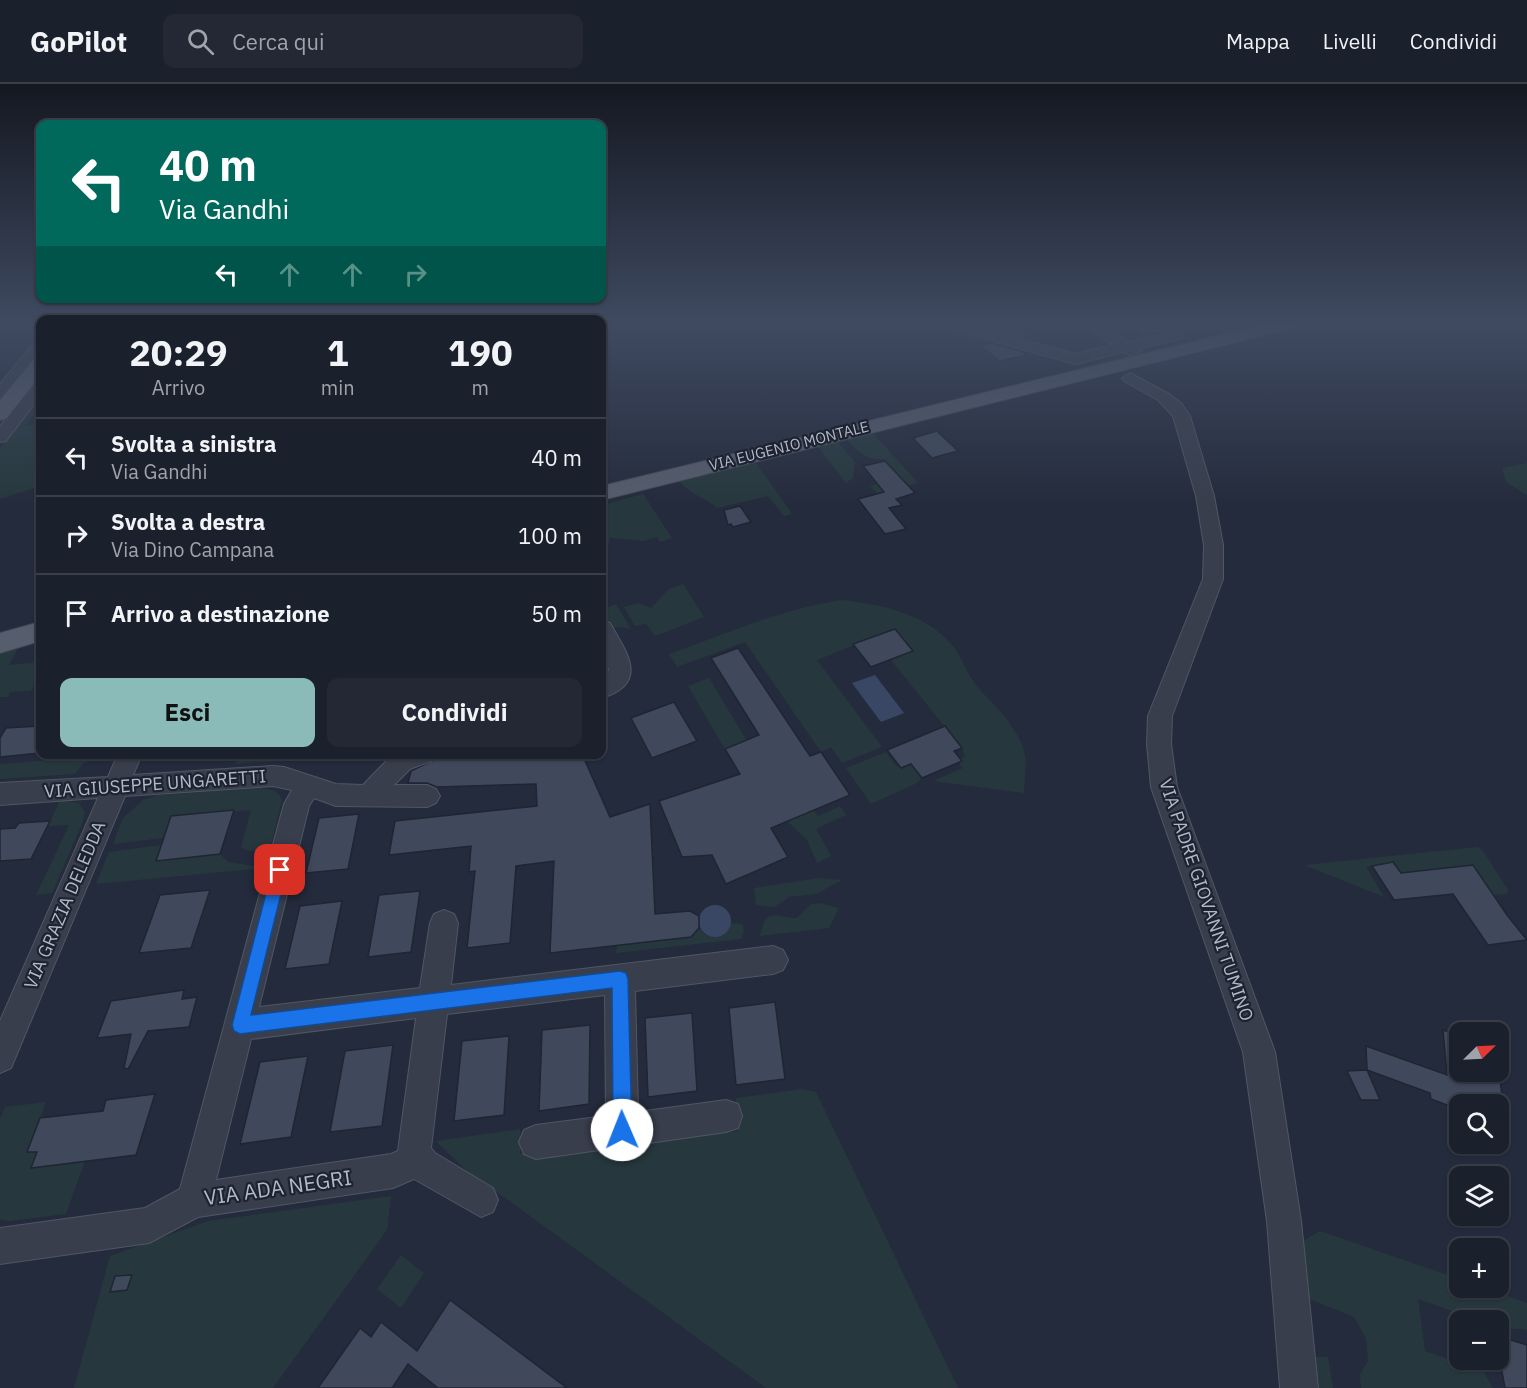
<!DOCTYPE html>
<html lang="it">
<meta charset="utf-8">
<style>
body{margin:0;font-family:"IBM Plex Sans",sans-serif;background:#242835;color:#f1f3f6;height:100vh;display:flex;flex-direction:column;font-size:22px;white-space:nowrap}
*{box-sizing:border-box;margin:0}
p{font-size:20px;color:#a0a3aa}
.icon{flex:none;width:33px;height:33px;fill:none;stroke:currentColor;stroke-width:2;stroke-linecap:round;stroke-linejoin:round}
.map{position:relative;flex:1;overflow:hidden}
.side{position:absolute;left:36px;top:231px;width:570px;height:444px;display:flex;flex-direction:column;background:#1b202d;border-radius:12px;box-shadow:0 2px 4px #0004,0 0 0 2px #393e49}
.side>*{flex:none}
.banner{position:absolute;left:36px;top:36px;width:570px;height:183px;border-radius:12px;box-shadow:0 2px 4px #0004,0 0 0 2px #393e49;background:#00695c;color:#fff;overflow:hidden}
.needle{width:39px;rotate:66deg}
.tools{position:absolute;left:1449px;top:938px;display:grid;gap:12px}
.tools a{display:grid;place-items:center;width:60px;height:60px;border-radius:12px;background:#1b202d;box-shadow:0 2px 4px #0004,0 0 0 2px #393e49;font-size:30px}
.pin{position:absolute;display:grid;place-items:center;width:51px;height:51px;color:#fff;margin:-26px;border-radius:12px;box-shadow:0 3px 9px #0006}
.me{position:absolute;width:66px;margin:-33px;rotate:359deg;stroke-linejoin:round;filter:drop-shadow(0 0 4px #0008)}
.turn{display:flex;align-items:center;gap:21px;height:126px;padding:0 24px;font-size:27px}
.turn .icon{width:78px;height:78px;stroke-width:2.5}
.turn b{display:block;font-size:42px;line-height:51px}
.lanes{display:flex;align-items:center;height:57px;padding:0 24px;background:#0003;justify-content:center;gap:30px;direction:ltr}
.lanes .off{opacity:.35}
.eta{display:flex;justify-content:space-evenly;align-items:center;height:102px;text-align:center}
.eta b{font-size:36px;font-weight:700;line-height:42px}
.cta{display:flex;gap:12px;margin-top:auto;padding:12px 24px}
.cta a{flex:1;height:69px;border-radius:12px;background:#8bbbb9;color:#111;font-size:24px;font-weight:700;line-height:69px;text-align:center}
.cta a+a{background:#242835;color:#f1f3f6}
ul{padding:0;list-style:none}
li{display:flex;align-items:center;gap:18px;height:78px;padding:0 24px;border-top:2px solid #393e49}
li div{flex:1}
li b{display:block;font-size:22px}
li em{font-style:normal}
header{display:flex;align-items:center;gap:36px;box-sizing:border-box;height:84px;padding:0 30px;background:#1b202d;border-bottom:2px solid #393e49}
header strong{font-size:28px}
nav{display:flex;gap:33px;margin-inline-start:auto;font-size:21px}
.search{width:420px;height:54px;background:#242835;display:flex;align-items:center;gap:15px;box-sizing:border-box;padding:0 21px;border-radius:12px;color:#a0a3aa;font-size:22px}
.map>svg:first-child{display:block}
.green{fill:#26383d}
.water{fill:#394764}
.building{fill:#40495b;stroke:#1f2533;stroke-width:1.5}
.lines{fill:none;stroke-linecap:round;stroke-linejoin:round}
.minor-casing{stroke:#505664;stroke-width:2}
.major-casing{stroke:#414755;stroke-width:2}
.minor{fill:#383e4c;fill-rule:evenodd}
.major{fill:#565d6c;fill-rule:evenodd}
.route{fill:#1a73e8;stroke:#114b97;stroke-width:1.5}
.labels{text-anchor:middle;stroke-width:4.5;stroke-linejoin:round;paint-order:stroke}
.far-street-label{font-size:15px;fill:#b3b9c7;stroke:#1d2331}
.street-label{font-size:18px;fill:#b3b9c7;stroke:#1d2331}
.near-street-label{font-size:21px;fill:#b3b9c7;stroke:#1d2331}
</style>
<header>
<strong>GoPilot</strong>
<div class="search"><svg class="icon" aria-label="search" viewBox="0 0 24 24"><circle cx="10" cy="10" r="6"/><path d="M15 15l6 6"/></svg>Cerca qui</div>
<nav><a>Mappa</a><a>Livelli</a><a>Condividi</a></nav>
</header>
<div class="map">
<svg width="1527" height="1304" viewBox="0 0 1527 1304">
<rect width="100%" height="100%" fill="#242b3c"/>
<g class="green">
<path d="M994,239H1016L1039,254L1027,258L993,249Z"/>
<path d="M40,312V322L26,341H40V402L0,415V364Z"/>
<path d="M872,348L918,399L878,410L870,402L899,392L884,375C867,378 857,366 846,355Z"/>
<path d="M837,357L855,378L853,394L846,399L817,362Z"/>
<path d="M755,377L792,430L784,432L768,412L717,424C704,412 689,411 679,396Z"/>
<path d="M1527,379V411L1506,398L1502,384Z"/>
<path d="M643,410L672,454L660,458L657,453L644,457L610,454L608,464L602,466V421Z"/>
<path d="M683,500L704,533L655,552L646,540L635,542L624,523L638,519L651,524L669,505Z"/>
<path d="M841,516C880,520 926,529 953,562C963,574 966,589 976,601C993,621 1021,645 1025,672C1027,684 1024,697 1024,709L933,697L963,684L956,676L965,673L962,664L891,576L913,567L895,545L817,576L882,663L842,679L831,663L821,668L745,558L677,583L669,570C725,550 782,525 841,516Z"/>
<path d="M616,520L631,545L619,543L610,545L602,526Z"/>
<path d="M18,564L9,581L40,578V591L31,607L10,608L8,613H0V569Z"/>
<path d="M709,594L759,677L734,661L725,665L688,602Z"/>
<path d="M886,668L896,682L901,684L911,680L922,694L915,700L871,720L846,684Z"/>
<path d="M239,671V670L281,671L279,677L235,680Z"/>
<path d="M100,672L82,680L75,690L0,695V680Z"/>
<path d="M261,704L276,707L282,715L270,766L249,767L241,763L251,726L171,732L163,754L113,760L123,734L143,716L159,711Z"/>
<path d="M60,716L79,719L85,729L82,740L52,809L36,811L69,741L48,742Z"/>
<path d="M840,722L846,731L816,745L831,772L817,779L807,756L787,737L813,726L818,732Z"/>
<path d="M161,761L156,777L220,770L228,778L265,784L96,800L109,768Z"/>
<path d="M1477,763L1483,767L1508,806L1507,810L1493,811L1473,781L1401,789L1393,778L1366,783L1384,813L1304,781Z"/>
<path d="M819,794L842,796L816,810L789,813L774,823L756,821L754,804Z"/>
<path d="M820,819L839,824L829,844L760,852C766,820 777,835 797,834L811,820Z"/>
<path d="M731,839L743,840L744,848L741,855L616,869L617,862L691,853L699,844L705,850C718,854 725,852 731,839Z"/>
<path d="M802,1005L816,1008L958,1304H766L511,1118L475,1095L436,1057L520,1045V1069L738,1047L736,1014Z"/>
<path d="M46,1018L27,1068H37L31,1084L85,1077L66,1130L9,1137L0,1135V1035L5,1023Z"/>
<path d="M391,1112L387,1146L273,1304H74L110,1172L208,1137Z"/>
<path d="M1320,1147L1459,1195L1460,1203H1482L1527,1219V1246C1517,1243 1508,1247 1499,1244L1498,1236H1478L1418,1215L1425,1267L1483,1287L1493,1304H1361L1360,1290L1368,1277L1366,1254L1354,1233L1309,1215L1303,1157Z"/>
<path d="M401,1171L424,1189L401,1224L377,1205Z"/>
<path d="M1313,1273H1328L1333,1304H1316Z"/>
</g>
<g class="water">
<path d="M875,591L904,629L881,638L852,599Z"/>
<circle cx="715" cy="837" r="16"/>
</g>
<g class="building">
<path d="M1123,239H1151L1156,241L1171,239L1168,246L1143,252Z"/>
<path d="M992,259L1023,268L1027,271L1000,277L981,262Z"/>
<path d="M937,347L958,367L932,374L913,354Z"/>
<path d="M885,377L915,409L896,415L902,421L889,424L906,445L885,450L858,415L884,408L863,382Z"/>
<path d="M740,422L751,438L733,443L731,440L728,441L724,426Z"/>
<path d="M895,545L913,567L871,583L853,560Z"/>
<path d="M738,564L810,672L821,668L850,711L771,744L788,773L726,800L712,771L682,773L659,717L740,690L725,665L759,651L711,574Z"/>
<path d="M674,618L697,657L652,674L631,634Z"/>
<path d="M40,642V669L0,673V654L6,644Z"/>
<path d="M945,642L962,664L954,667L962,677L922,694L911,680L901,684L887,666Z"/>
<path d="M446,670H582L610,733L650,720L655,830L690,827L699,832V844L691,853L550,869L554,777L516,782L510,859L467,864L475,787L469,788L471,762L389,771L395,737L537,722L536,700L437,703L427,699H408L411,687Z"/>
<path d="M234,726L220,770L156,777L171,732Z"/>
<path d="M359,730L348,785L306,789L319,734Z"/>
<path d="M50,737L31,775L0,777V745L15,744L19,739Z"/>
<path d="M1393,778L1401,789L1473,781L1507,831L1527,856L1488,861L1453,810L1394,816L1372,782Z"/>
<path d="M210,806L191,864L139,869L160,811Z"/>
<path d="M420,807L411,868L368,873L379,811Z"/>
<path d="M342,817L329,880L285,885L300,822Z"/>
<path d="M184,906L182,915L197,913L189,943L148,947L128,985L124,984L131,950L97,954L111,917Z"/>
<path d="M775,918L785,995L736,1001L729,924Z"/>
<path d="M692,929L697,1007L648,1013L645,934Z"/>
<path d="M590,941L589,1020L539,1027L542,946Z"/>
<path d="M1443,946L1460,952V987H1499L1503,1020H1460V1026L1431,1015L1430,1009L1367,986L1366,962L1447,991Z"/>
<path d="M509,952L504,1031L454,1037L462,957Z"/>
<path d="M393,961L382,1042L330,1048L345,967Z"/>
<path d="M308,972L291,1053L240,1060L260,978Z"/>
<path d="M1367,986L1380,1016H1361L1347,987Z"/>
<path d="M155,1010L136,1071L31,1084L37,1068H27L40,1034L103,1027L106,1016Z"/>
<path d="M132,1191L127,1206L110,1208L115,1192Z"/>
<path d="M450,1216L567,1304H438L408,1280L392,1304H318L360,1244L371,1253L381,1238L417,1267Z"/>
<path d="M1498,1252L1527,1261V1304H1505L1502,1288L1498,1285Z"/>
</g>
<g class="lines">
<g class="minor-casing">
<g id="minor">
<path d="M938,239H960L1075,270L1113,261L1082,242L1080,239H1097L1129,258L1170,248L1173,239H1187L1182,254L1139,265L1141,267L1138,270L1133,272L1124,268L1075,280L940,242Z"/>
<path d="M1222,239H1236L1241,253L1238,256H1228Z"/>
<path d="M40,256V270L6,313L0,315V300L35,258Z"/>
<path d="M1130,289L1169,310L1181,319L1190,332L1214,412L1223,461V495L1172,632L1171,660L1177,703L1275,968L1301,1137L1318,1304H1280L1267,1137L1243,968L1151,703L1147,660L1148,632L1203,495L1204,461L1196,412L1173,332L1158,316L1124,297L1122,294Z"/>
<path d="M40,297V312L6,357L0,358V342L34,299Z"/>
<path d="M602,536L610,539C627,569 650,599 602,614V595L609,586L602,563Z"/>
<path d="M118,670H142L133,691L273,682L284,683L336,700L363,701L392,671L434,670L431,677L410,685L394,701H427L436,705L440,712L436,719L427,723L336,722L314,714L309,722L259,923L420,904L430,839L434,830L444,826L454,830L458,839L451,901L773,862L783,866L788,876L783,886L773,890L635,907L638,1028L726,1016L738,1020L742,1032L738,1044L726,1048L536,1075L524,1070L519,1058L524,1046L536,1041L606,1032L605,911L447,930L431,1064L435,1069L493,1104L498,1116L493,1128L481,1133L414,1095L393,1104L198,1133L149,1159L0,1180V1144L145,1124L180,1105L284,720L292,706L273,702L125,712L11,984L0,989V937L98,714L0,721V699L108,693ZM416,934L398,1067L391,1070L216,1096L251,955Z"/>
</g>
</g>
<g class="major-casing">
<g id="major">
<path d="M1270,239H1300L1297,243L602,416V402Z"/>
<path d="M40,274V292L7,334L0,336V316L33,276Z"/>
<path d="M40,538V557L0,569V549Z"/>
</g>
</g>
<use href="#minor" class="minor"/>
<use href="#major" class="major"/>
</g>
<linearGradient id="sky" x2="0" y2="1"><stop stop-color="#141821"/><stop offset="0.57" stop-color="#3f4a61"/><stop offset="1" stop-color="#3f4a61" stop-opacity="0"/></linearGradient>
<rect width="1527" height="421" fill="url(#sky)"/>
<path class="route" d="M280,780L285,782L287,786L251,931L620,887L626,889L628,895L632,1046L629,1053L622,1055L616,1053L613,1046L612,904L240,950L234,947L232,941L272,786L274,782Z"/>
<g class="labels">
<g class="far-street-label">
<text transform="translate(789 362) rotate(-14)" y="5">VIA EUGENIO MONTALE</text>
</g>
<g class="street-label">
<text transform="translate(155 700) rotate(-4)" y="6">VIA GIUSEPPE UNGARETTI</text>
<text transform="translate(1206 816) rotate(71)" y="6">VIA PADRE GIOVANNI TUMINO</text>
<text transform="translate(65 821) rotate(-67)" y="6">VIA GRAZIA DELEDDA</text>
</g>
<g class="near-street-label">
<text transform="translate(278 1104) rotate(-8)" y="7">VIA ADA NEGRI</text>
</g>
</g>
</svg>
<div class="tools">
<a><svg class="needle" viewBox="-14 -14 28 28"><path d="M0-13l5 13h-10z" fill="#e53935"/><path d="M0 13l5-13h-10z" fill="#a0a3aa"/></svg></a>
<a><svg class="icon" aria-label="search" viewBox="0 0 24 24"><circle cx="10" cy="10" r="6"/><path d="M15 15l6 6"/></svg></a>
<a><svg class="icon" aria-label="layers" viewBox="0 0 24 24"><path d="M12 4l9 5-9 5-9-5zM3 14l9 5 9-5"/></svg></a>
<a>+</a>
<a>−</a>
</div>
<div class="pin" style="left:280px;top:786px;background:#d93025"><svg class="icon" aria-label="arrive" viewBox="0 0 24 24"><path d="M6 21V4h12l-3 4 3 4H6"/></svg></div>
<svg class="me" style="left:622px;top:1046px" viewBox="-20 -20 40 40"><circle r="19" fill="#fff"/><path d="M0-13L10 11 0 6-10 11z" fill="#1a73e8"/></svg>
<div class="banner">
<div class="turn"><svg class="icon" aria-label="left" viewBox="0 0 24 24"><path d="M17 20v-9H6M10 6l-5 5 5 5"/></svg><div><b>40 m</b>Via Gandhi</div></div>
<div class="lanes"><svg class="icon" aria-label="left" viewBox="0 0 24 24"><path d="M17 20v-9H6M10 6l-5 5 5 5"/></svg><svg class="icon off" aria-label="ahead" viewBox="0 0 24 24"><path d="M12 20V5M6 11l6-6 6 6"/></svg><svg class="icon off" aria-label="ahead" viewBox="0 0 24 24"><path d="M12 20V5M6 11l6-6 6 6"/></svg><svg class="icon off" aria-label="right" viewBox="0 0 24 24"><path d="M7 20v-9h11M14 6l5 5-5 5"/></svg></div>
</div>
<section class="side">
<div class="eta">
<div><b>20:29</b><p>Arrivo</p></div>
<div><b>1</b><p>min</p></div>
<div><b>190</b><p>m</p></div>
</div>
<ul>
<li><svg class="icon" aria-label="left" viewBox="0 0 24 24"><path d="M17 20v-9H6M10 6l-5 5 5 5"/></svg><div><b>Svolta a sinistra</b><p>Via Gandhi</p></div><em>40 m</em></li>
<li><svg class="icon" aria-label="right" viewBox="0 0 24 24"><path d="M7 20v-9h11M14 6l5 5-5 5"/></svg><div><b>Svolta a destra</b><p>Via Dino Campana</p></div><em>100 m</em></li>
<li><svg class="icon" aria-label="arrive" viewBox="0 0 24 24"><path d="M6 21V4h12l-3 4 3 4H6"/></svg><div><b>Arrivo a destinazione</b></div><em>50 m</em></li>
</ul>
<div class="cta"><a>Esci</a><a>Condividi</a></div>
</section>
</div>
